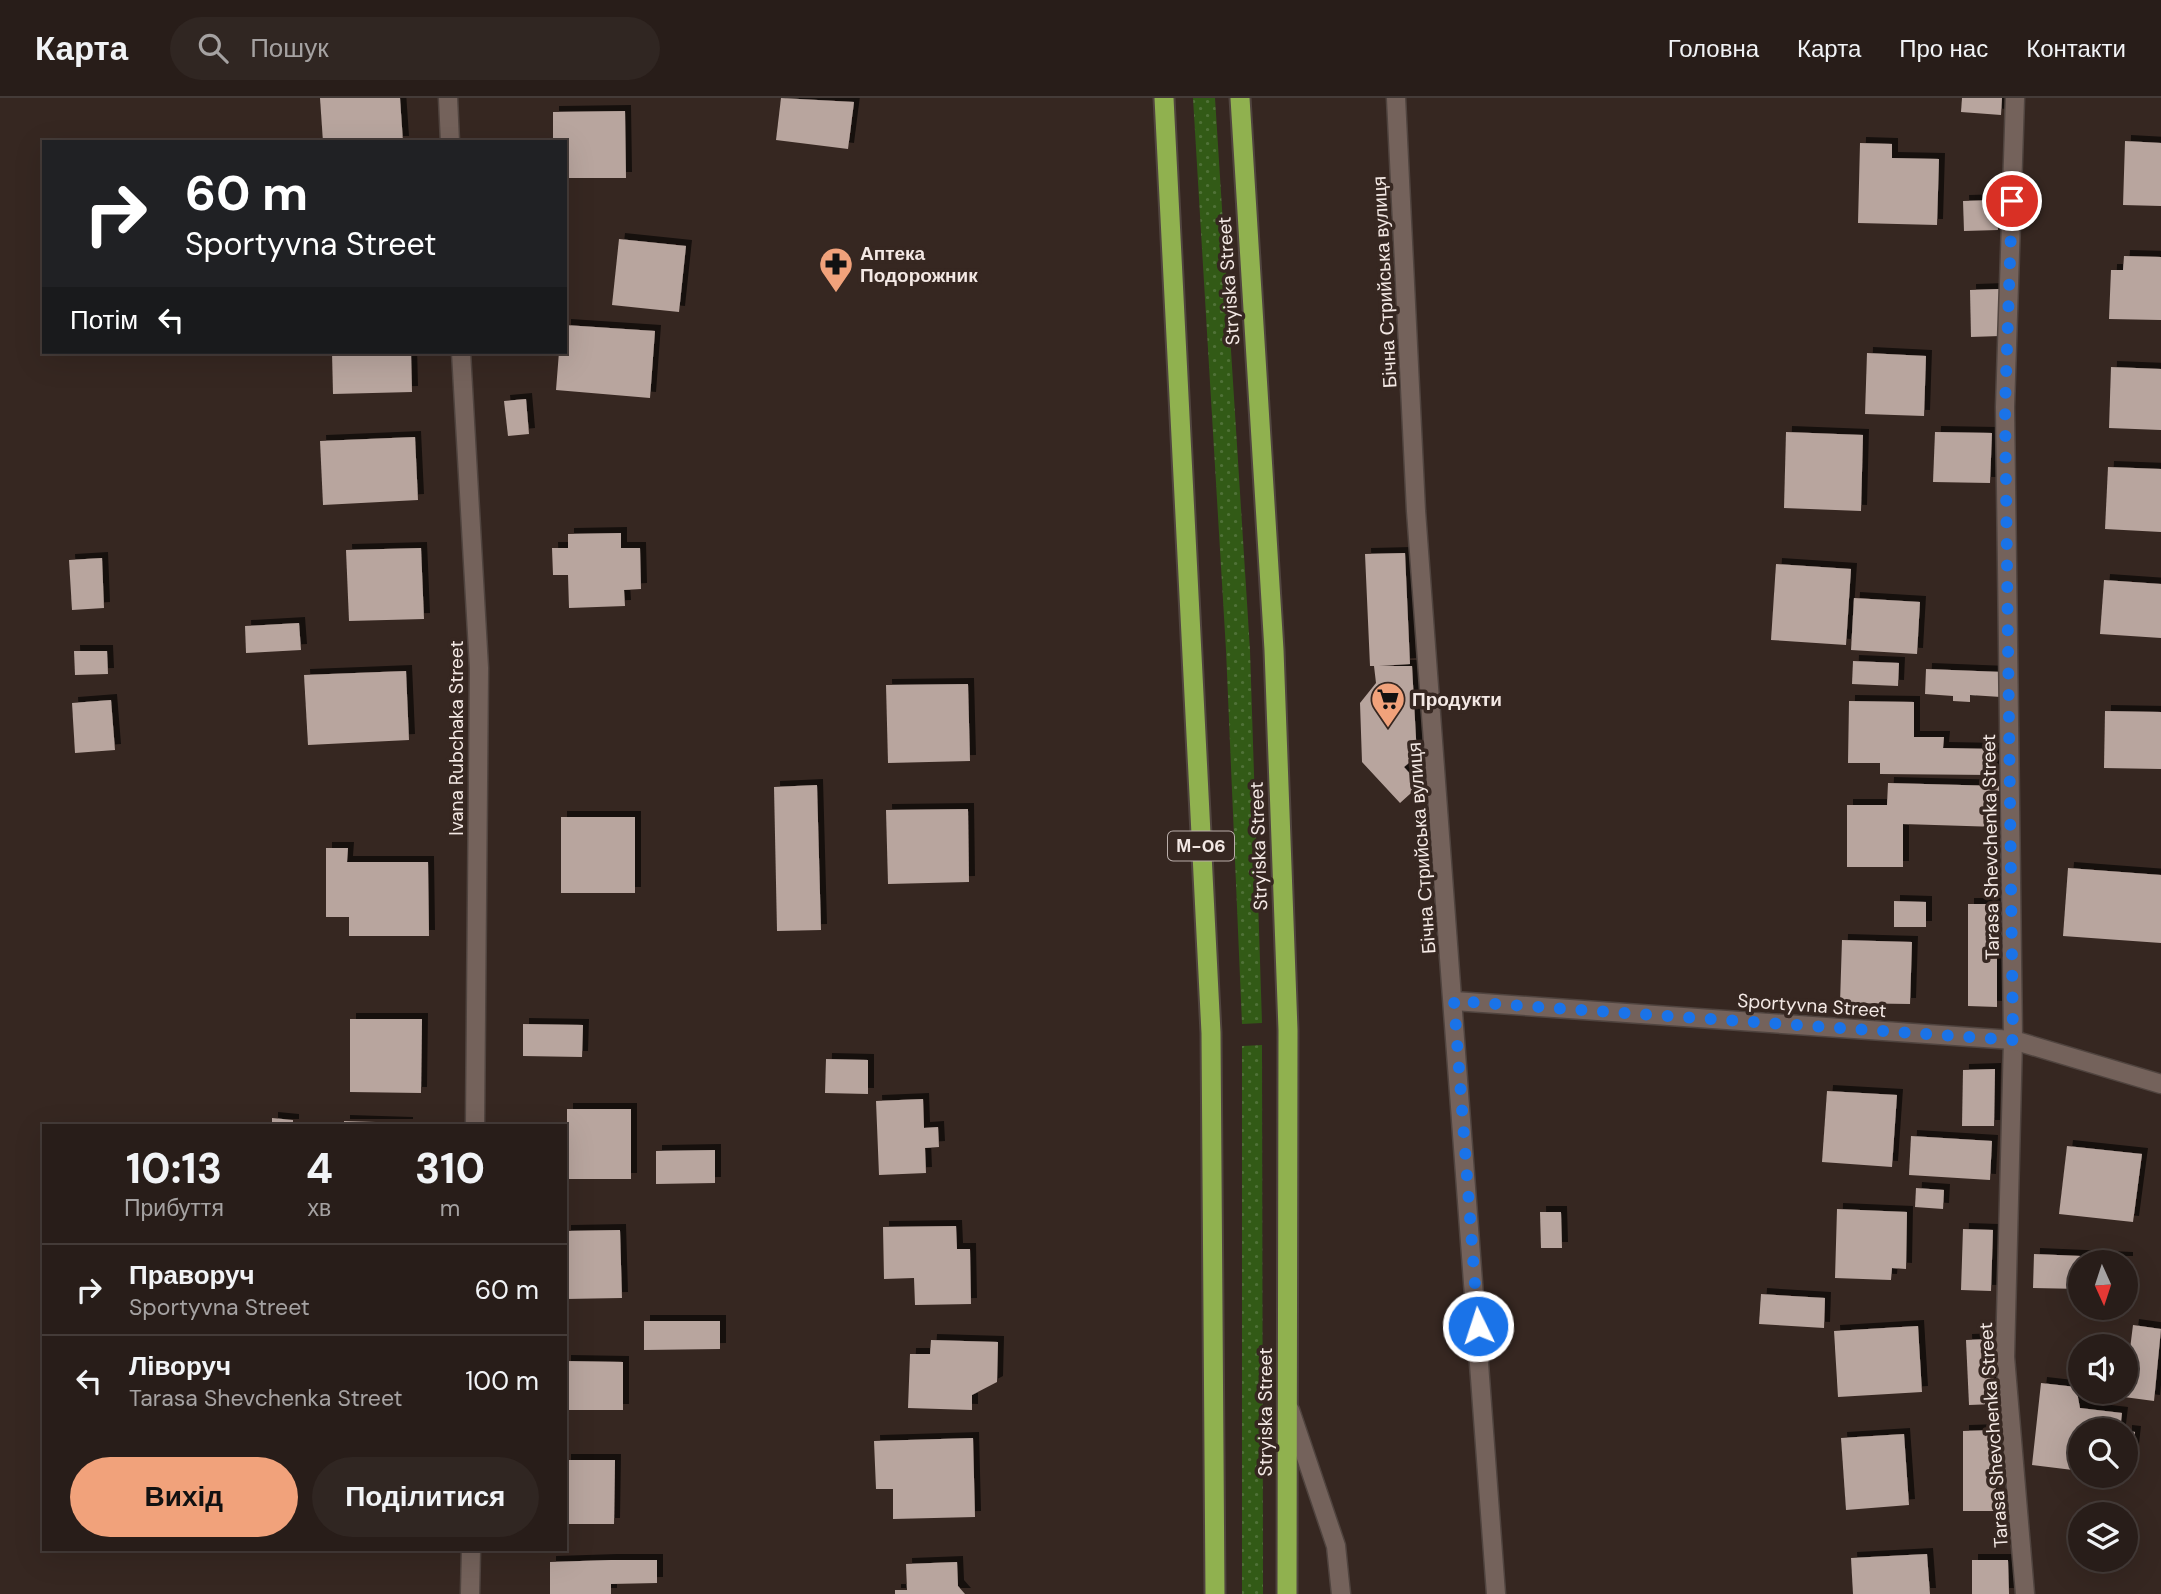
<!DOCTYPE html>
<html lang="uk">
<meta charset="utf-8">
<style>
body{margin:0;font-family:"DM Sans",sans-serif;background:#302622;color:#f1f3f6;height:100vh;display:flex;flex-direction:column;font-size:26px;white-space:nowrap}
*{box-sizing:border-box;margin:0}
p{font-size:23px;color:#a5a2a2}
.icon{flex:none;width:38px;height:38px;fill:none;stroke:currentColor;stroke-width:2;stroke-linecap:round;stroke-linejoin:round}
.map{position:relative;flex:1;overflow:hidden}
.side{position:absolute;left:42px;top:1026px;width:525px;height:427px;display:flex;flex-direction:column;background:#281d19;border-radius:0px;box-shadow:0 7px 28px #0002,0 0 0 2px #443b38}
.side>*{flex:none}
.guide{position:absolute;left:42px;top:42px;width:525px;height:214px;border-radius:0px;box-shadow:0 7px 28px #0002,0 0 0 2px #443b38;background:#202124;color:#fff;overflow:hidden}
.needle{width:46px;rotate:177deg}
.buttons{position:absolute;left:2068px;top:1152px;display:grid;gap:14px}
.buttons a{display:grid;place-items:center;width:70px;height:70px;border-radius:50%;background:#281d19;box-shadow:0 7px 28px #0002,0 0 0 2px #443b38;font-size:35px}
.pin{position:absolute;display:grid;place-items:center;width:60px;height:60px;color:#fff;margin:-30px;border:4px solid #fff;border-radius:50%;box-shadow:0 2px 7px #0007}
.me{position:absolute;width:77px;margin:-38px;rotate:356deg;stroke-linejoin:round;filter:drop-shadow(0 0 5px #0008)}
.turn{display:flex;align-items:center;gap:24px;height:147px;padding:0 28px;font-size:32px}
.turn .icon{width:91px;height:91px;stroke-width:2.5}
.turn b{display:block;font-size:49px;line-height:60px}
.then{display:flex;align-items:center;height:66px;padding:0 28px;background:#0003;gap:14px;font-size:26px}
.eta{display:flex;justify-content:space-evenly;align-items:center;height:119px;text-align:center}
.eta b{font-size:42px;font-weight:700;line-height:49px}
.primary-button{display:flex;gap:14px;margin-top:auto;padding:14px 28px}
.primary-button a{flex:1;height:80px;border-radius:42px;background:#f1a27b;color:#111;font-size:28px;font-weight:700;line-height:80px;text-align:center}
.primary-button a+a{background:#302622;color:#f1f3f6}
ul{padding:0;list-style:none}
li{display:flex;align-items:center;gap:21px;height:91px;padding:0 28px;border-top:2px solid #443b38}
li div{flex:1}
li b{display:block;font-size:26px}
li em{font-style:normal}
header{display:flex;align-items:center;gap:42px;box-sizing:border-box;height:98px;padding:0 35px;background:#281d19;border-bottom:2px solid #443b38}
header strong{font-size:33px}
nav{display:flex;gap:38px;margin-inline-start:auto;font-size:24px}
.search{width:490px;height:63px;background:#302622;display:flex;align-items:center;gap:18px;box-sizing:border-box;padding:0 24px;border-radius:38px;color:#a5a2a2;font-size:26px}
.map>svg:first-child{display:block}
.grass{fill:url(#grass-dots)}
.building{fill:#b8a59e;filter:url(#shadow)}
.lines{fill:none;stroke-linecap:round;stroke-linejoin:round}
.minor-casing{stroke:#50443f;stroke-width:21}
.trunk-casing{stroke:#50443f;stroke-width:23}
.minor{stroke:#74625b;stroke-width:18}
.trunk{stroke:#90b14f;stroke-width:19}
.route{stroke:#1a73e8;stroke-width:12;stroke-dasharray:0 21.6}
.labels{text-anchor:middle;stroke-width:7;stroke-linejoin:round;paint-order:stroke}
.shield{fill:#362721;stroke:#baaeaa;stroke-width:2}
.shield-label{font-size:18px;font-weight:bold;fill:#f3e8e4}
.poi-label{font-size:19px;font-weight:bold;fill:#f3e8e4;stroke:#362721;text-anchor:start}
.street-label{font-size:19px;fill:#f3e8e4;stroke:#362721}
</style>
<header>
<strong>Карта</strong>
<div class="search"><svg class="icon" aria-label="search" viewBox="0 0 24 24"><circle cx="10" cy="10" r="6"/><path d="M15 15l6 6"/></svg>Пошук</div>
<nav><a>Головна</a><a>Карта</a><a>Про нас</a><a>Контакти</a></nav>
</header>
<div class="map">
<svg width="2161" height="1496" viewBox="0 0 2161 1496">
<defs>
<pattern id="grass-dots" width="8" height="8" patternUnits="userSpaceOnUse" patternTransform="scale(1.75)"><rect width="8" height="8" fill="#325a16"/><path d="M2 2h.1M6 6h.1" fill="none" stroke="#507238" stroke-width="1.8" stroke-linecap="round"/></pattern>
<filter id="shadow"><feDropShadow dx="6" dy="-6" stdDeviation="0" flood-color="#0009"/></filter>
</defs>
<rect width="100%" height="100%" fill="#362721"/>
<g class="grass">
<path d="M1193,0H1215L1250,552L1262,925L1242,926L1226,552Z"/>
<path d="M1262,947L1263,1496H1242V948Z"/>
</g>
<g class="building">
<path d="M320,0H400L403,44H323Z"/>
<path d="M781,0L854,4L848,51L776,42Z"/>
<path d="M1962,0H2002L2001,17L1961,14Z"/>
<path d="M625,13L626,80H565V44H553V14Z"/>
<path d="M2125,43L2161,45V108L2123,107Z"/>
<path d="M1860,45L1892,46V60L1939,61L1937,127L1858,125Z"/>
<path d="M1997,102L1998,132L1964,133L1963,103Z"/>
<path d="M619,141L686,148L679,214L612,207Z"/>
<path d="M2124,158L2161,159V222L2109,221L2111,172H2123Z"/>
<path d="M1999,191L2000,238L1971,239L1970,192Z"/>
<path d="M565,227L655,233L650,300L556,292L559,254H565Z"/>
<path d="M332,254H411L412,294L333,296Z"/>
<path d="M1867,255L1926,258L1924,318L1865,316Z"/>
<path d="M2111,269L2161,271V332L2109,330Z"/>
<path d="M526,301L529,336L508,338L504,303Z"/>
<path d="M1786,334L1863,337L1861,413L1784,410Z"/>
<path d="M1935,334L1992,335L1990,385L1933,384Z"/>
<path d="M415,339L418,402L323,407L320,343Z"/>
<path d="M2108,369L2161,371V434L2105,431Z"/>
<path d="M621,435V450H640L641,491L624,492L625,508L569,510L568,477H553L552,450H568V436Z"/>
<path d="M421,450L424,521L349,523L346,452Z"/>
<path d="M1405,455L1410,566L1379,568H1412L1417,658L1404,669L1420,687L1400,705L1362,664L1360,605L1376,585L1374,568H1370L1365,456Z"/>
<path d="M102,460L104,510L72,512L69,462Z"/>
<path d="M1776,466L1851,471L1846,547L1771,542Z"/>
<path d="M2104,482L2161,486V540L2100,536Z"/>
<path d="M1854,500L1920,504L1917,556L1851,552Z"/>
<path d="M299,525L301,552L246,555L245,528Z"/>
<path d="M74,553H107L108,576L75,577Z"/>
<path d="M1853,563L1899,565L1898,588L1852,586Z"/>
<path d="M1926,571L2002,574L2001,599L1970,597V604L1953,603V598L1925,596Z"/>
<path d="M406,573L409,642L308,647L304,577Z"/>
<path d="M968,586L970,663L888,665L886,587Z"/>
<path d="M111,602L115,652L75,655L72,605Z"/>
<path d="M1849,603L1914,604V639H1944L1943,650L1994,651L1993,677L1880,676V665H1848Z"/>
<path d="M2105,613L2161,614V671L2104,670Z"/>
<path d="M1888,685L1999,688L1998,729L1903,726V769H1847V707H1887Z"/>
<path d="M817,687L821,832L777,833L774,689Z"/>
<path d="M968,711L969,784L888,786L886,712Z"/>
<rect x="561" y="719" width="74" height="76"/>
<path d="M326,750H348L347,764H428L429,838H349V819H326Z"/>
<path d="M2068,770L2161,777V845L2063,838Z"/>
<path d="M1894,803L1926,804V829H1894Z"/>
<path d="M1968,806H1997V909L1968,908Z"/>
<path d="M1842,842L1912,844L1910,906L1840,905Z"/>
<path d="M350,921H422L421,995L350,994Z"/>
<path d="M523,926L583,927L582,959L523,958Z"/>
<path d="M826,961L868,962V996L825,995Z"/>
<path d="M1995,971L1994,1028H1962L1963,972Z"/>
<path d="M1827,993L1897,997L1892,1069L1822,1064Z"/>
<path d="M923,1001L924,1030L938,1029L939,1049L925,1050L926,1075L879,1077L876,1003Z"/>
<rect x="567" y="1011" width="64" height="70"/>
<path d="M272,1020L293,1022V1027H272Z"/>
<path d="M344,1023L407,1025V1027H344Z"/>
<path d="M1911,1038L1992,1043L1990,1082L1909,1077Z"/>
<path d="M2067,1048L2142,1056L2133,1124L2059,1116Z"/>
<path d="M715,1052V1085L656,1086V1053Z"/>
<path d="M1916,1090L1944,1092L1943,1111L1915,1109Z"/>
<path d="M1837,1111L1907,1114L1906,1171L1892,1170L1891,1182L1835,1180Z"/>
<path d="M1540,1114H1561L1562,1150H1541Z"/>
<path d="M956,1128L957,1151H970L971,1206L915,1207L914,1180L884,1181L883,1129Z"/>
<path d="M1963,1131L1993,1132L1991,1193L1961,1192Z"/>
<path d="M620,1132L622,1200L565,1201V1133Z"/>
<path d="M2034,1156L2127,1160V1164H2081V1191L2033,1190Z"/>
<path d="M1761,1196L1825,1200L1824,1230L1759,1226Z"/>
<path d="M644,1223H720V1251L644,1252Z"/>
<path d="M2133,1227L2161,1231L2154,1303L2124,1299Z"/>
<path d="M1918,1228L1922,1294L1838,1299L1834,1233Z"/>
<path d="M1991,1241L1995,1306L1969,1307L1966,1242Z"/>
<path d="M931,1242L998,1244L997,1284L972,1297V1312L908,1310L910,1256H930Z"/>
<path d="M565,1263L623,1264V1312H565Z"/>
<path d="M2041,1285L2076,1289L2080,1310L2122,1315L2120,1332H2081V1373L2032,1367Z"/>
<path d="M1995,1332L1996,1413H1963V1333Z"/>
<path d="M2126,1333L2135,1334L2130,1378H2126Z"/>
<path d="M1904,1336L1909,1407L1846,1412L1841,1340Z"/>
<path d="M973,1340L975,1419L893,1421V1391H876L874,1343Z"/>
<path d="M565,1362H615L614,1426H565Z"/>
<path d="M1927,1456L1930,1496H1853L1851,1460Z"/>
<path d="M611,1462H657V1485L611,1486V1496H550V1464Z"/>
<path d="M1972,1462H2008L2009,1496H1972Z"/>
<path d="M957,1464L958,1488L965,1496H895V1492H907L906,1466Z"/>
</g>
<g class="lines">
<g class="minor-casing">
<g id="minor">
<path d="M448,0L450,44"/>
<path d="M1396,0L1416,413L1496,1496"/>
<path d="M2015,0L2005,309L2013,942L2005,1259L2025,1496"/>
<path d="M461,254L479,570L475,1027"/>
<path d="M1454,903L2013,942L2161,986"/>
<path d="M1290,1312L1336,1448L1341,1496"/>
<path d="M470,1496L471,1451"/>
</g>
</g>
<g class="trunk-casing">
<g id="trunk">
<path d="M1164,0L1211,935L1215,1496"/>
<path d="M1240,0L1274,552L1288,932L1287,1496"/>
</g>
</g>
<use href="#minor" class="minor"/>
<use href="#trunk" class="trunk"/>
</g>
<g class="lines">
<path class="route" d="M1478,1228L1454,903L2013,942L2005,309L2012,103"/>
</g>
<defs>
<g id="pharmacy-pin" transform="scale(1.75)"><path d="M0 17L-7.5 6A9.5 9.5 0 1 1 7.5 6Z" fill="#f1a27b" stroke="#362721"/><path d="M-2-6h4v4h4v4h-4v4h-4v-4h-4v-4h4Z" fill="#111"/></g>
<g id="supermarket-pin" transform="scale(1.75)"><path d="M0 17L-7.5 6A9.5 9.5 0 1 1 7.5 6Z" fill="#f1a27b" stroke="#362721"/><path d="M-6-5.5h2.5l.6 2H6L4.5 2H-2.5L-4.4-4H-6ZM-1.5 3.2a1.3 1.3 0 1 0 .1 0ZM3 3.2a1.3 1.3 0 1 0 .1 0Z" fill="#111"/></g>
</defs>
<g fill-rule="evenodd">
<use href="#pharmacy-pin" x="836" y="166"/>
<use href="#supermarket-pin" x="1388" y="601"/>
</g>
<g class="labels">
<rect class="shield" x="1168" y="733.5" width="66" height="29" rx="5"/>
<g class="shield-label">
<text x="1201" y="754">М-06</text>
</g>
<g class="poi-label">
<text x="860" y="162">Аптека<tspan x="860" dy="22">Подорожник</tspan></text>
<text x="1412" y="608">Продукти</text>
</g>
<g class="street-label">
<text transform="translate(1228 183) rotate(-94)" y="7">Stryiska Street</text>
<text transform="translate(1384 184) rotate(-93)" y="7">Бічна Стрийська вулиця</text>
<text transform="translate(456 640) rotate(-90)" y="7">Ivana Rubchaka Street</text>
<text transform="translate(1258 748) rotate(-92)" y="7">Stryiska Street</text>
<text transform="translate(1990 749) rotate(-91)" y="7">Tarasa Shevchenka Street</text>
<text transform="translate(1421 750) rotate(-94)" y="7">Бічна Стрийська вулиця</text>
<text transform="translate(1812 907) rotate(4)" y="7">Sportyvna Street</text>
<text transform="translate(1265 1314) rotate(-90)" y="7">Stryiska Street</text>
<text transform="translate(1993 1337) rotate(-94)" y="7">Tarasa Shevchenka Street</text>
</g>
</g>
</svg>
<div class="buttons">
<a><svg class="needle" viewBox="-14 -14 28 28"><path d="M0-13l5 13h-10z" fill="#e53935"/><path d="M0 13l5-13h-10z" fill="#a5a2a2"/></svg></a>
<a><svg class="icon" aria-label="sound" viewBox="0 0 24 24"><path d="M4 9h4l5-4v14l-5-4H4zM17 9q2 3 0 6"/></svg></a>
<a><svg class="icon" aria-label="search" viewBox="0 0 24 24"><circle cx="10" cy="10" r="6"/><path d="M15 15l6 6"/></svg></a>
<a><svg class="icon" aria-label="layers" viewBox="0 0 24 24"><path d="M12 4l9 5-9 5-9-5zM3 14l9 5 9-5"/></svg></a>
</div>
<div class="pin" style="left:2012px;top:103px;background:#d93025"><svg class="icon" aria-label="arrive" viewBox="0 0 24 24"><path d="M6 21V4h12l-3 4 3 4H6"/></svg></div>
<svg class="me" style="left:1478px;top:1228px" viewBox="-20 -20 40 40"><circle r="17" fill="#1a73e8" stroke="#fff" stroke-width="3"/><path d="M0-11L8 9 0 5-8 9z" fill="#fff"/></svg>
<div class="guide">
<div class="turn"><svg class="icon" aria-label="right" viewBox="0 0 24 24"><path d="M7 20v-9h11M14 6l5 5-5 5"/></svg><div><b>60 m</b>Sportyvna Street</div></div>
<div class="then">Потім<svg class="icon" aria-label="left" viewBox="0 0 24 24"><path d="M17 20v-9H6M10 6l-5 5 5 5"/></svg></div>
</div>
<section class="side">
<div class="eta">
<div><b>10:13</b><p>Прибуття</p></div>
<div><b>4</b><p>хв</p></div>
<div><b>310</b><p>m</p></div>
</div>
<ul>
<li><svg class="icon" aria-label="right" viewBox="0 0 24 24"><path d="M7 20v-9h11M14 6l5 5-5 5"/></svg><div><b>Праворуч</b><p>Sportyvna Street</p></div><em>60 m</em></li>
<li><svg class="icon" aria-label="left" viewBox="0 0 24 24"><path d="M17 20v-9H6M10 6l-5 5 5 5"/></svg><div><b>Ліворуч</b><p>Tarasa Shevchenka Street</p></div><em>100 m</em></li>
</ul>
<div class="primary-button"><a>Вихід</a><a>Поділитися</a></div>
</section>
</div>
